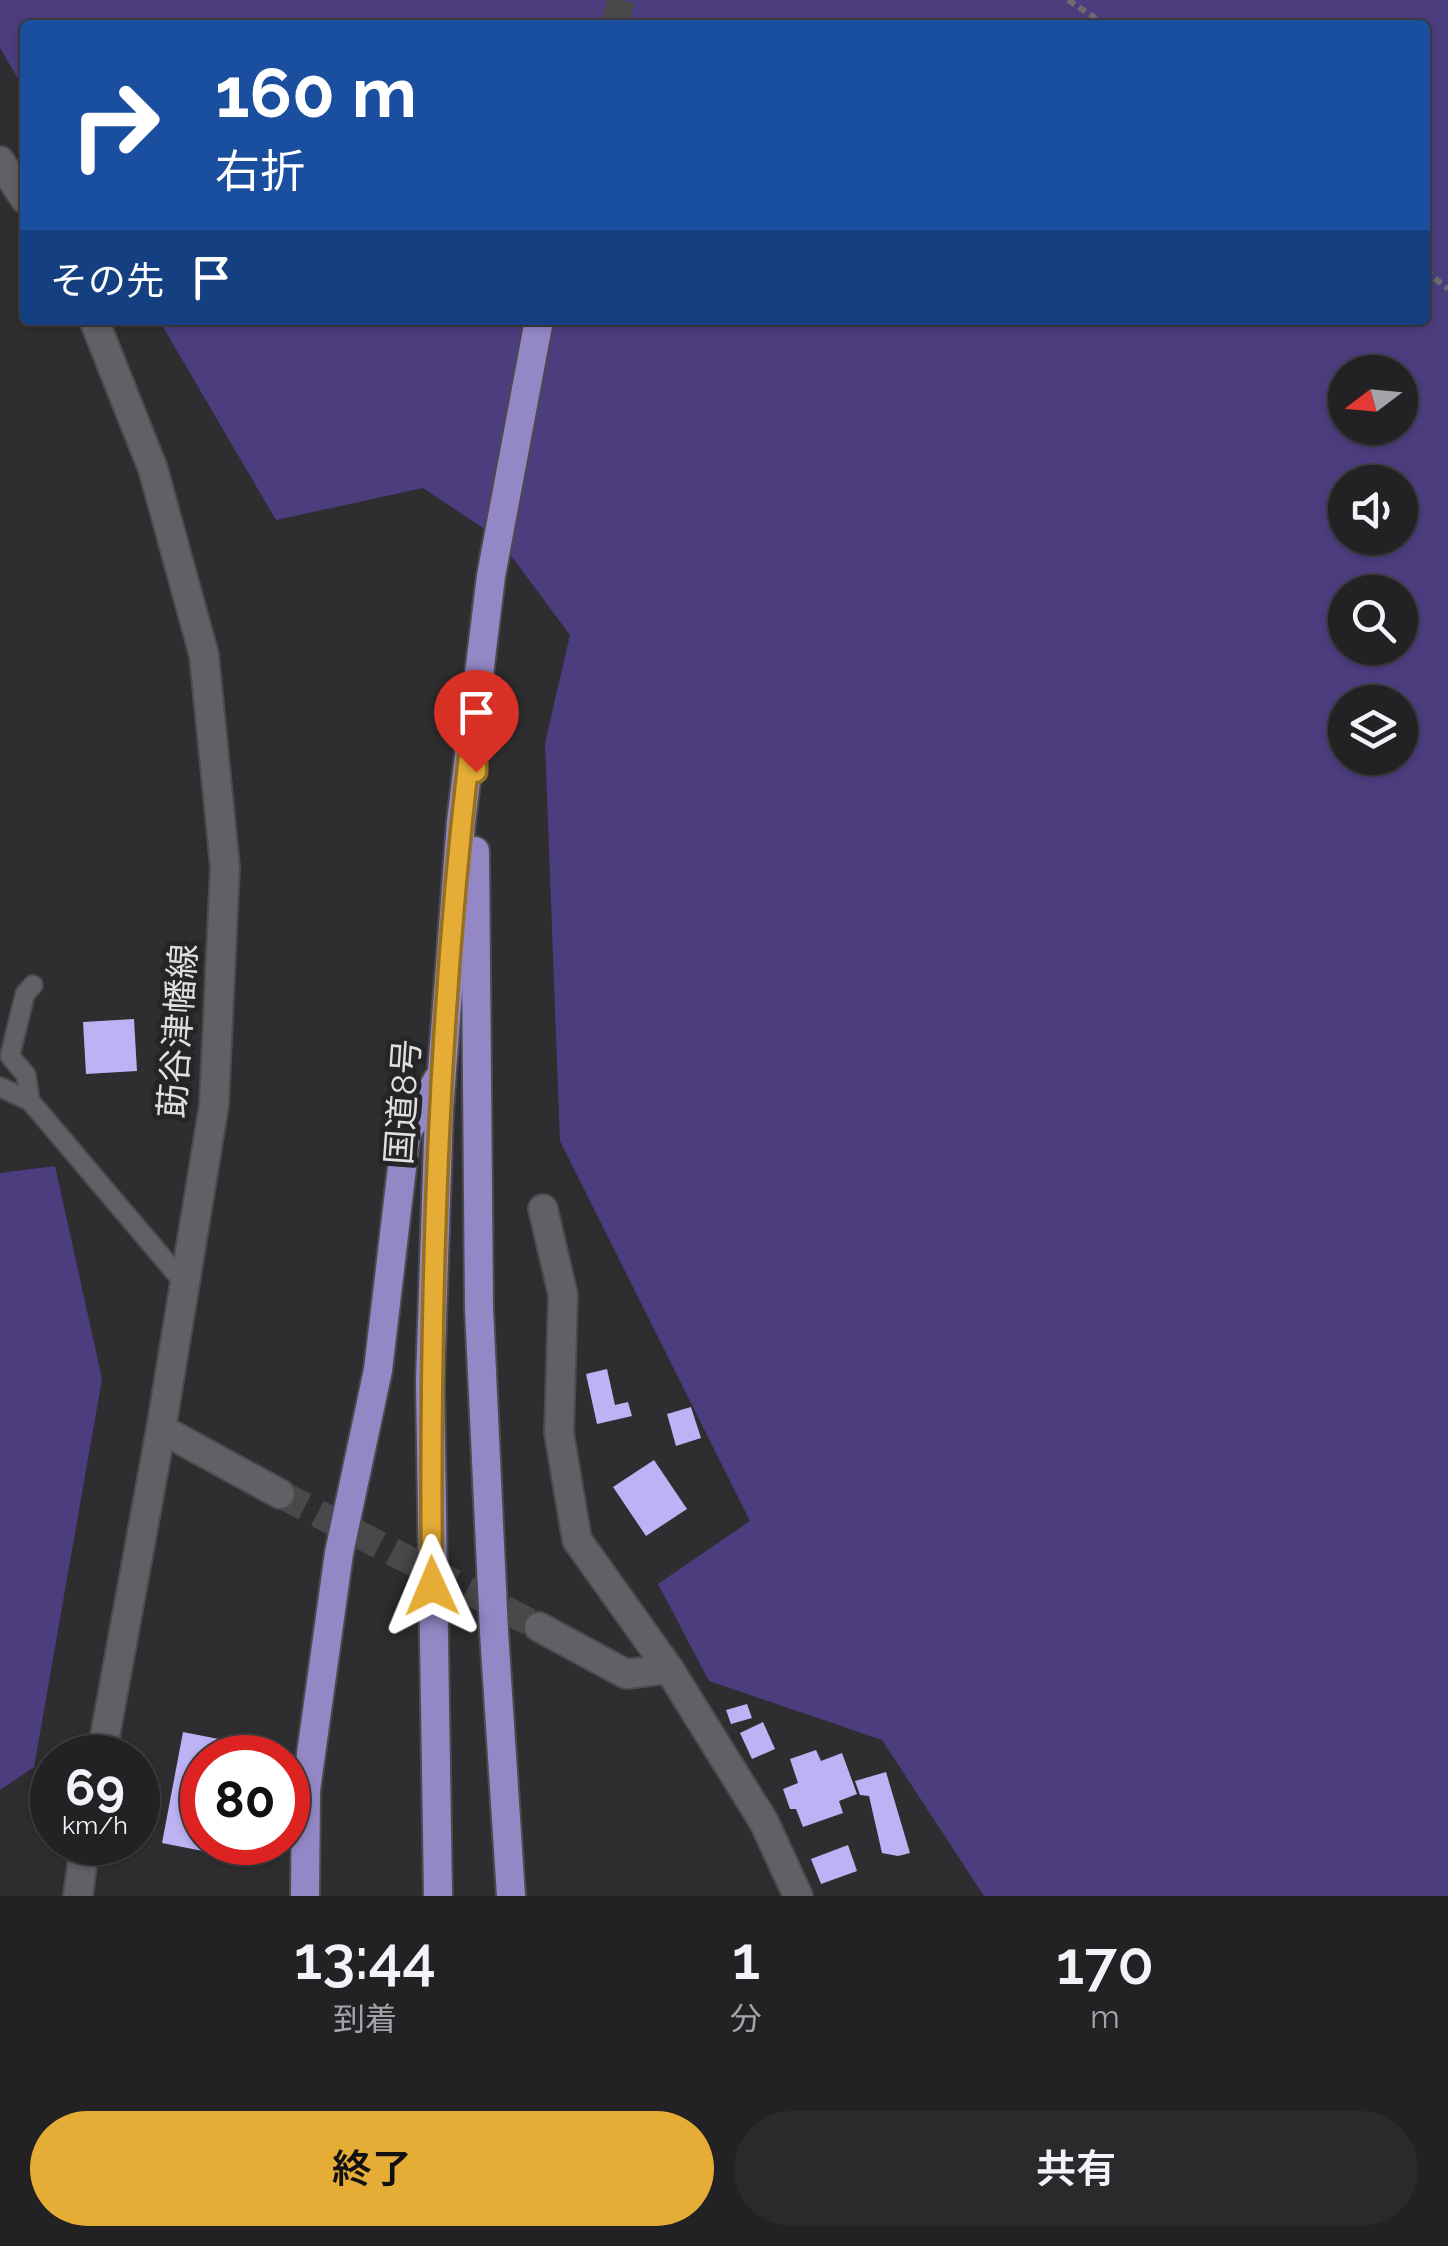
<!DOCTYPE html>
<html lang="ja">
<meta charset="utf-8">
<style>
body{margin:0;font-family:Raleway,"Noto Sans JP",sans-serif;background:#2a2a2d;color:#f1f3f6;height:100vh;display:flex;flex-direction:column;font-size:38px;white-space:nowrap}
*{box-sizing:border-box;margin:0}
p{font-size:32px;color:#a2a4a7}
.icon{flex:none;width:55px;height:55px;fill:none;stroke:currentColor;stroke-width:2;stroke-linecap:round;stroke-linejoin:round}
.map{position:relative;height:1896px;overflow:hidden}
.details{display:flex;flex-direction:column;background:#222225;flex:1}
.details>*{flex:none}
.top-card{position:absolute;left:20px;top:20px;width:1410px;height:305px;border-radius:10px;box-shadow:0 2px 8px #0004,0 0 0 2px #3f3f42;background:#1a4fa0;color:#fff;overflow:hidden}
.needle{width:65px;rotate:254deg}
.tools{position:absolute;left:1328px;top:355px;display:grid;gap:20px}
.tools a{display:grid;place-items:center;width:90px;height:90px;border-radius:50%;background:#222225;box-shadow:0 2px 8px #0004,0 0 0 2px #3f3f42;font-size:50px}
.speed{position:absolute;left:30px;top:1735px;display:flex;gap:20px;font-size:50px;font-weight:700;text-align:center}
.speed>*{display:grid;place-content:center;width:130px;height:130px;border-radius:50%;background:#222225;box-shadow:0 2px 8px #0004,0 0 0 2px #3f3f42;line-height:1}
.speed small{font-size:25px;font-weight:400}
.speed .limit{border:15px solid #d22;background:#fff;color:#111}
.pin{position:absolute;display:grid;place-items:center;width:85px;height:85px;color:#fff;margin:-102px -42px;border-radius:50% 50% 50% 0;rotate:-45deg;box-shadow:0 0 10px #0007}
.pin .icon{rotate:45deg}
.me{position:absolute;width:110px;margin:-55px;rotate:359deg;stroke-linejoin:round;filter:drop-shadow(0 0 8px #0008)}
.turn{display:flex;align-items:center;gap:35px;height:210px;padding:0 30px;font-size:45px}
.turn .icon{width:130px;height:130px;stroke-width:2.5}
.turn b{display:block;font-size:70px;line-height:85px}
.then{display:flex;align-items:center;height:95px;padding:0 30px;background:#0003;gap:20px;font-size:38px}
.eta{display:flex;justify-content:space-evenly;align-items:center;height:170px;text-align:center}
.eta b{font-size:60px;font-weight:600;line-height:70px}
.primary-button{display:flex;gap:20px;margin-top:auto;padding:20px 30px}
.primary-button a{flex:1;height:115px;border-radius:60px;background:#e5ad35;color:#111;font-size:40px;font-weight:600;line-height:115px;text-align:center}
.primary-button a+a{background:#2a2a2d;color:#f1f3f6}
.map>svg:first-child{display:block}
.green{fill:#4c3d7f;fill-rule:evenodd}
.building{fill:#bdb2f3}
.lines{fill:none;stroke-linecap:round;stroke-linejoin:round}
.minor-tunnel{stroke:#49494b;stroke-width:28;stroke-dasharray:28 14;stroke-linecap:butt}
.trunk-tunnel{stroke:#49494b;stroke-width:28;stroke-dasharray:28 14;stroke-linecap:butt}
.service-casing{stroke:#4b4a4d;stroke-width:22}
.minor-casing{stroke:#4b4a4d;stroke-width:32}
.secondary-casing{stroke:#4b4a4d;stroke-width:32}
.trunk-casing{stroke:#4b4a4d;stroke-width:32}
.path{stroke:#6c6c6f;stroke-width:6;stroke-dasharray:8 5;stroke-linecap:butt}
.service{stroke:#616064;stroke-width:18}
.minor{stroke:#616064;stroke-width:28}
.secondary{stroke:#616064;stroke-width:28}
.trunk{stroke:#9487c6;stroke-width:28}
.route-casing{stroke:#957022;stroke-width:25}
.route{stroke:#e5ad35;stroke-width:18}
.labels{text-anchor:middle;stroke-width:10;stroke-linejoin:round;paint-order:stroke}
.street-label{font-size:35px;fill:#dfdfe1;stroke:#252427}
</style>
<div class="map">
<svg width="1448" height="1896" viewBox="0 0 1448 1896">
<rect width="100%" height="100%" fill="#2e2e31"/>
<g class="green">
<path d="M0,0H1448V1896H984L882,1740L709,1681L658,1584L750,1521L560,1141L545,743L570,635L498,538L423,488L276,520L159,320H1425V25H25V91L0,48ZM1345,372H1400V428H1345ZM1345,482H1400V538H1345ZM1345,592H1400V648H1345ZM1345,702H1400V758H1345Z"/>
<path d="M55,1166L102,1379L34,1767L0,1790V1173Z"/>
</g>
<g class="building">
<path d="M134,1019L137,1071L86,1074L83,1022Z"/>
<path d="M607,1369L615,1405L628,1402L632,1416L597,1424L586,1374Z"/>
<path d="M691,1407L701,1438L676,1446L667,1414Z"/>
<path d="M654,1460L687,1509L646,1536L613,1487Z"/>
<path d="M747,1704L752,1718L731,1724L726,1710Z"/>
<path d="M763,1722L775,1749L752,1759L740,1733Z"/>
<path d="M183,1732L239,1743L236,1758H202V1842H220L218,1854L162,1843Z"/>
<path d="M816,1750L821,1761L842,1753L857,1794L839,1801L843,1813L803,1827L796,1809H790L783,1789L798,1783L790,1759Z"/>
<path d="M886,1772L910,1853L898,1856L882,1853L869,1796L860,1795L855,1781Z"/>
<path d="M848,1845L857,1871L821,1884L811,1859Z"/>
</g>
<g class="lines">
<path class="minor-tunnel" d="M280,1494L539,1627"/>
<path class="trunk-tunnel" d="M615,25L621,0"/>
<g class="service-casing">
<g id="service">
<path d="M0,1087L30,1101L185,1284"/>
<path d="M30,1101L26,1075L10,1056L25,994L33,985"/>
</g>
</g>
<g class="minor-casing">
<g id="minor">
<path d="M543,1209L563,1295L559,1433L577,1540L669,1669L764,1822L798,1896"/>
<path d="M161,1429L280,1494"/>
<path d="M539,1627L626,1674L669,1669"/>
</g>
</g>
<g class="secondary-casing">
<g id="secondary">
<path d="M0,161L25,199"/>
<path d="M94,320L153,469L204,655L225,867L214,1105L161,1429L101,1758"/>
<path d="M78,1896L85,1842"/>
</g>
</g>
<g class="trunk-casing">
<g id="trunk">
<path d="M475,851L479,1308L494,1632L511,1896"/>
<path d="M305,1896L306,1790L339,1553L378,1370L406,1134L438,1079"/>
<path d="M438,1896L430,1382L439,1110L461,822L491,576L539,320"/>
</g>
</g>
<g class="path">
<path d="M1068,0L1106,25"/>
<path d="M1425,270L1448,289"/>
</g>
<use href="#service" class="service"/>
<use href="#minor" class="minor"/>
<use href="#secondary" class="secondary"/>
<use href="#trunk" class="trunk"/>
</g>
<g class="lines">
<g class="route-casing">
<path id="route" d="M432,1586C429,1289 438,993 476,700V772"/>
</g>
<use href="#route" class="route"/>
</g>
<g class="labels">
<g class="street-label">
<text transform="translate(178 1031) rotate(-86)" y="12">莇谷津幡線</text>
<text transform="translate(403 1102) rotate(-86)" y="12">国道8号</text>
</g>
</g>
</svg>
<div class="tools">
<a><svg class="needle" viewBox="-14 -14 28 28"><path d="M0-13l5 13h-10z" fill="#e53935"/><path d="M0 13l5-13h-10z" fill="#a2a4a7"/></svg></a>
<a><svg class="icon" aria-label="sound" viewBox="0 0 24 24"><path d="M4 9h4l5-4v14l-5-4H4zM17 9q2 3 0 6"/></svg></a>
<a><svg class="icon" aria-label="search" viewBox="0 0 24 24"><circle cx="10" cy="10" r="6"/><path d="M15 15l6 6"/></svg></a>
<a><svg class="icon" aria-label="layers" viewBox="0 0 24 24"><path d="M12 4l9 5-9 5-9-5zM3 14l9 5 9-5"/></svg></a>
</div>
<div class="speed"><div>69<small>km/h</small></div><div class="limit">80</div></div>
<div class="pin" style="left:476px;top:772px;background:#d93025"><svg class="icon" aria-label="arrive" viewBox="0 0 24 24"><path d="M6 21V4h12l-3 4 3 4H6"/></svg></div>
<svg class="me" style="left:432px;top:1586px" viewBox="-20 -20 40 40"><path d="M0-17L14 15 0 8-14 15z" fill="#e5ad35" stroke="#fff" stroke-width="4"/></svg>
<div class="top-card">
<div class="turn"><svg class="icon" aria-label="right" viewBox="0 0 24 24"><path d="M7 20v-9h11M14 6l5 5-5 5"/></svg><div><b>160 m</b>右折</div></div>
<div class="then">その先<svg class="icon" aria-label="arrive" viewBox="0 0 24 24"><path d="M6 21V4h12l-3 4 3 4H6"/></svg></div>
</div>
</div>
<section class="details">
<div class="eta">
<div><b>13:44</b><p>到着</p></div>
<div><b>1</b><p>分</p></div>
<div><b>170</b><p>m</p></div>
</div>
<div class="primary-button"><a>終了</a><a>共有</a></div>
</section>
